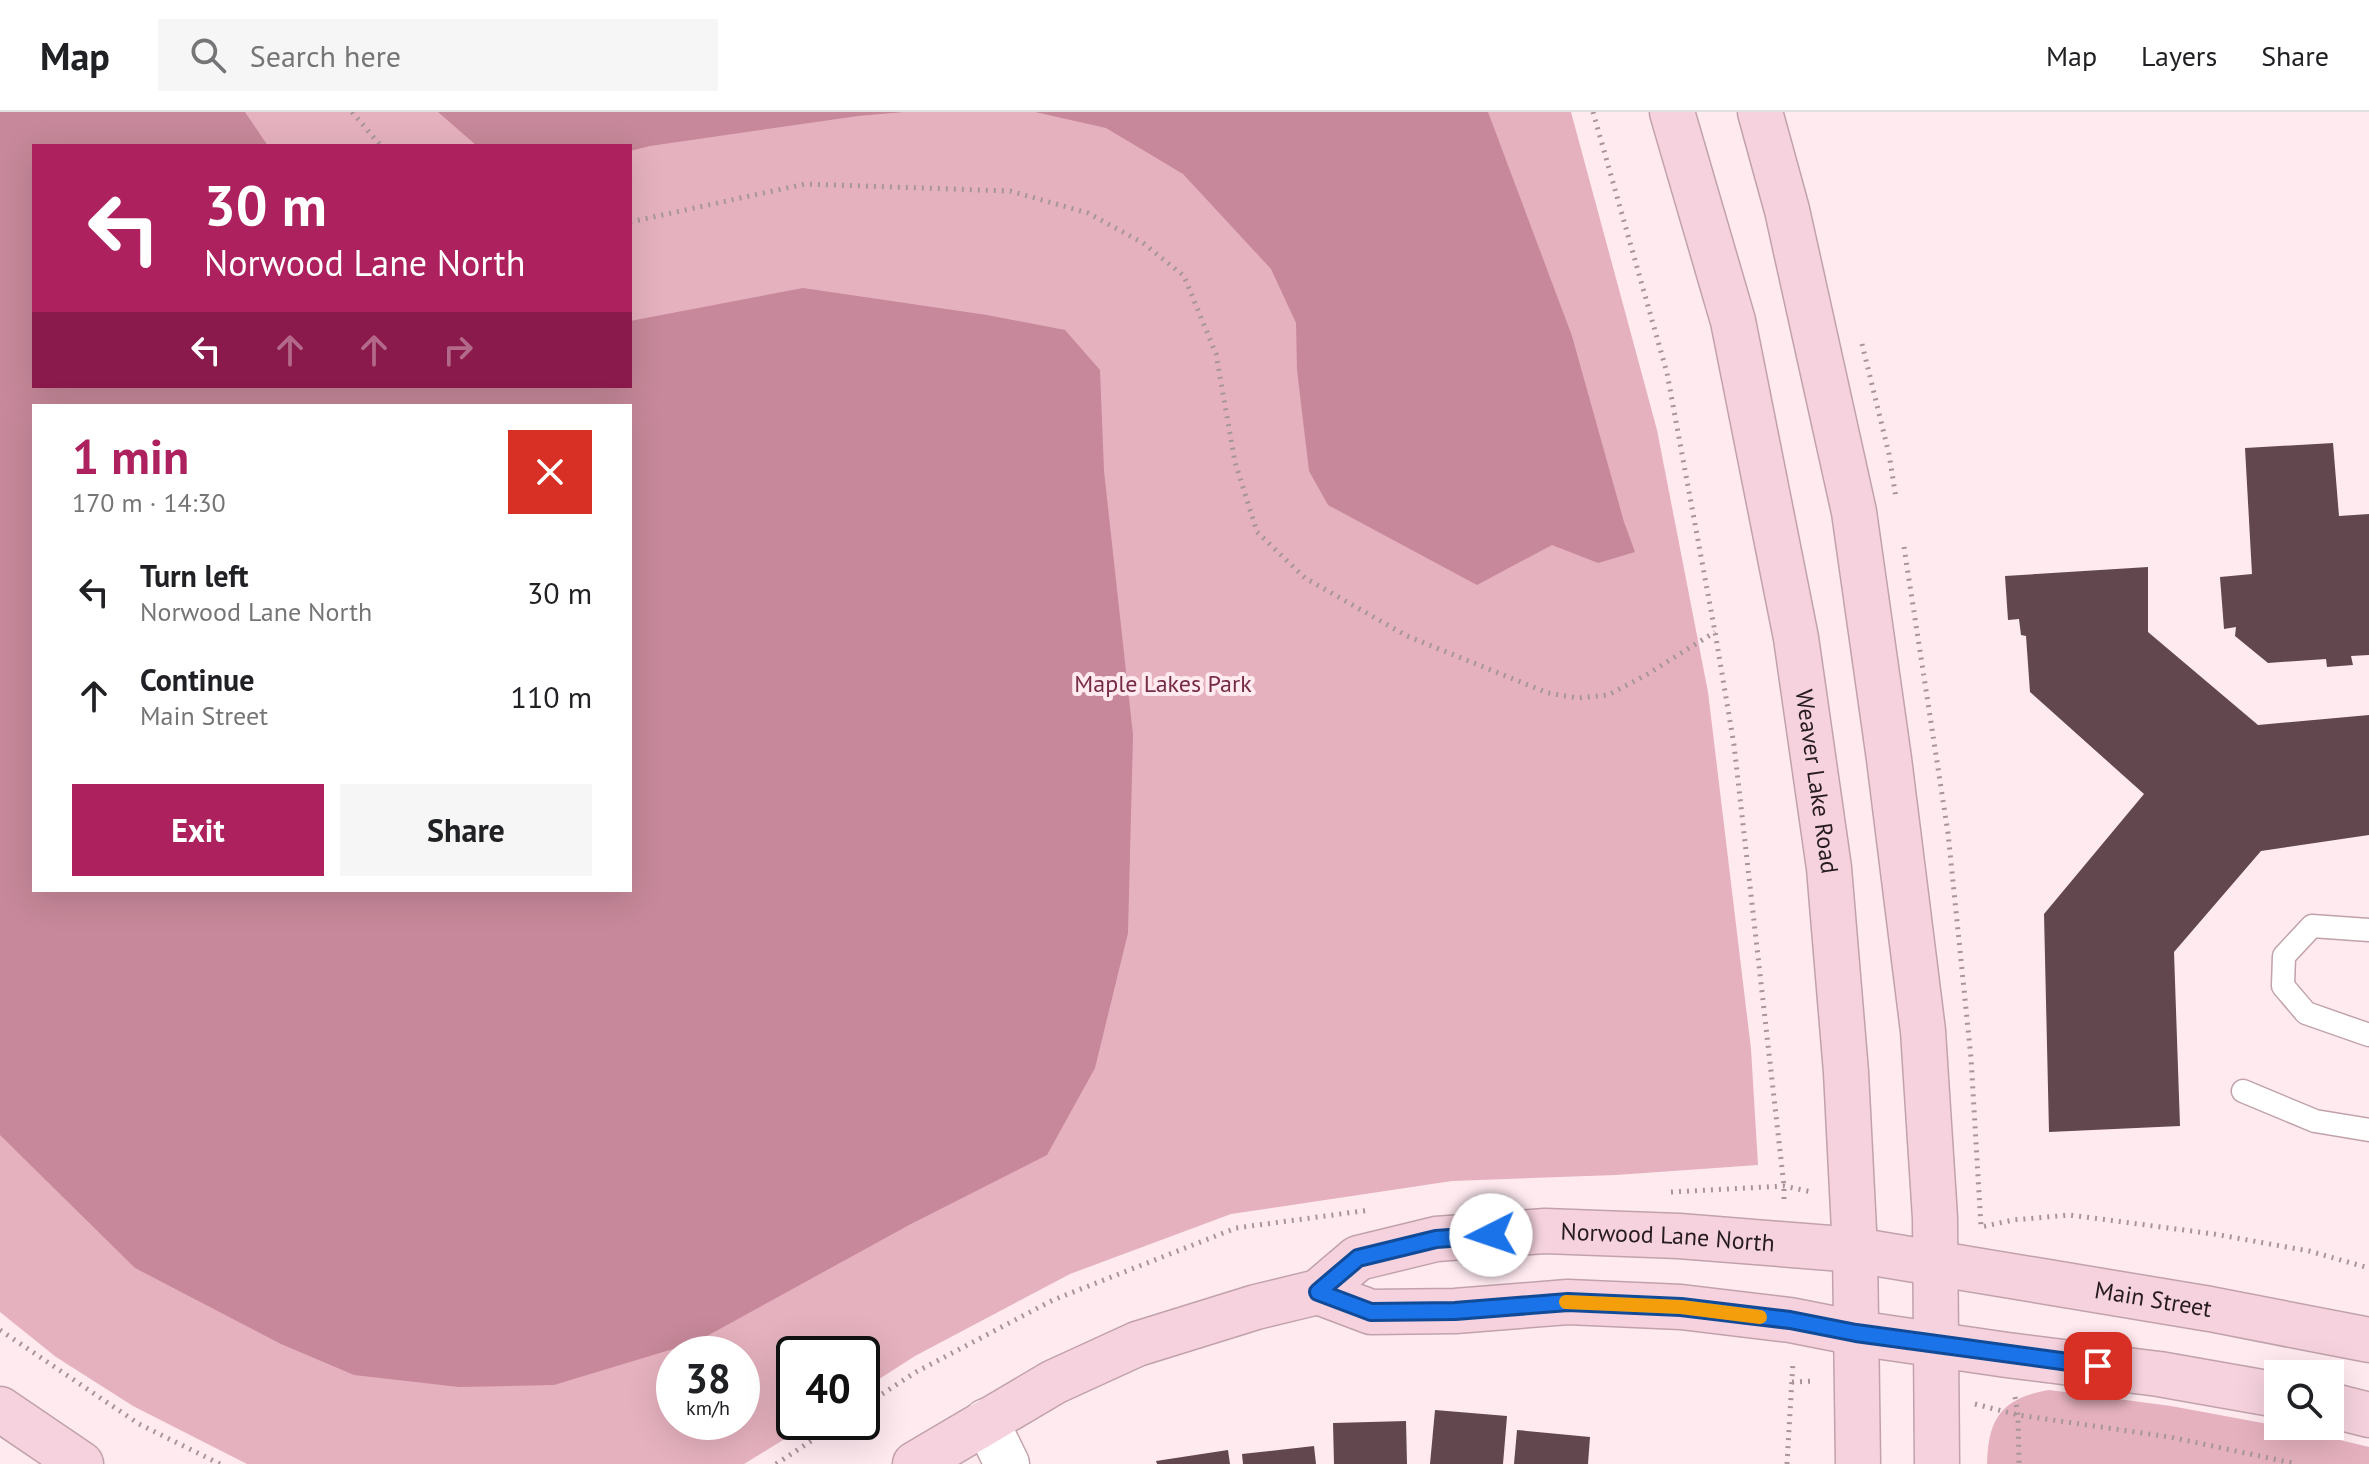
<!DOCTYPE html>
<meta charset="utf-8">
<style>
body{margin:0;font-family:"PT Sans",sans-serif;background:#f6f6f6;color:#202124;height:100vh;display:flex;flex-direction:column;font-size:30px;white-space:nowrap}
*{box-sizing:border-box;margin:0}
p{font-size:26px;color:#757577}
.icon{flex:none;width:44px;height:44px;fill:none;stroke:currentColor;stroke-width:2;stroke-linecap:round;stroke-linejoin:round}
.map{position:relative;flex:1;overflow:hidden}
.side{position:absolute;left:32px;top:292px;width:600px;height:488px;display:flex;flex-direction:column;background:#fff;border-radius:0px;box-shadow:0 8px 32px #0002}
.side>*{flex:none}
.hud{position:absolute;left:32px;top:32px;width:600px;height:244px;border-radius:0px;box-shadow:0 8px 32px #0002;background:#ad215e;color:#fff;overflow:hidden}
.controls{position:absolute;left:2264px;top:1248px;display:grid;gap:16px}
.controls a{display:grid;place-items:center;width:80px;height:80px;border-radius:0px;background:#fff;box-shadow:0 8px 32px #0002;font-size:40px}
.speed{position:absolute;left:656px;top:1224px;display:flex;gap:16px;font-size:40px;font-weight:700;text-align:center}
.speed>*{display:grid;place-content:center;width:104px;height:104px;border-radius:50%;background:#fff;box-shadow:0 8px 32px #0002;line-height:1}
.speed small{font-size:20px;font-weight:400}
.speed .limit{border:4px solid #111;border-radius:12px;background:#fff;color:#111}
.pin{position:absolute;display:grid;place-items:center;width:68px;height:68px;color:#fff;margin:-34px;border-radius:16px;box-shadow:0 4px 12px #0006}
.me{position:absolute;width:88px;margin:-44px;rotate:266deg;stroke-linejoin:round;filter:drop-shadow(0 0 6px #0008)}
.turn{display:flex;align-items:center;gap:28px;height:168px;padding:0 40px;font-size:36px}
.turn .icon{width:104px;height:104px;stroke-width:2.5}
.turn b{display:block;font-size:56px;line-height:68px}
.lanes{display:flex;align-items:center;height:76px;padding:0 40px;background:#0003;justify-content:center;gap:40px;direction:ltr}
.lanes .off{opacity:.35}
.round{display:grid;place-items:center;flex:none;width:84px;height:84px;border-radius:0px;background:#f6f6f6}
.head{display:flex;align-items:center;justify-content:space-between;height:136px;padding:0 40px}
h1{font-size:48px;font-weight:800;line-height:60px;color:#ad215e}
.button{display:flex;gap:16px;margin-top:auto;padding:16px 40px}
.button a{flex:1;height:92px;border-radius:0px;background:#ad215e;color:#fff;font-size:32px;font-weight:800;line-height:92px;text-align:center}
.button a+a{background:#f6f6f6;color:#202124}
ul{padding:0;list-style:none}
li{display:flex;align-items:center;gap:24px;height:104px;padding:0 40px}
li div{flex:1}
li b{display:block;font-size:30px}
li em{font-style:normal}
header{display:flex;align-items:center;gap:48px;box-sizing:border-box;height:112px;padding:0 40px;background:#fff;border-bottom:2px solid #e0e0e0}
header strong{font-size:38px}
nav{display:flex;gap:44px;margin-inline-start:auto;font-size:28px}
.search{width:560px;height:72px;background:#f6f6f6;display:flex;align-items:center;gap:20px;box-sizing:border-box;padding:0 28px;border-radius:0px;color:#757577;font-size:30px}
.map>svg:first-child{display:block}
.green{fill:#e6b1bf;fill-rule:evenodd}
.water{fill:#c6889a;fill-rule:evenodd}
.building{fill:#63474f}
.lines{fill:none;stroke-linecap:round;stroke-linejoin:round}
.lane-casing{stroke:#c1a2aa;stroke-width:25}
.street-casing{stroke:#c1a2aa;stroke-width:47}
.secondary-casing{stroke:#c1a2aa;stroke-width:47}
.path{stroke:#a6959a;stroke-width:5;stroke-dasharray:2 6;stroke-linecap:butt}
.lane{stroke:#fff;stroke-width:22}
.street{stroke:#fff;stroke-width:44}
.secondary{stroke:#f6d2de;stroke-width:44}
.route-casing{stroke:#114b97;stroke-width:20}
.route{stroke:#1a73e8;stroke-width:14}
.slow{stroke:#f59e0b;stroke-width:14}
.labels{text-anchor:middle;stroke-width:8;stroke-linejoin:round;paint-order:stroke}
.park-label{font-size:24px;fill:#762b46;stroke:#ffeaf0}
.street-label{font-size:24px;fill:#261b1e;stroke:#ffeaf0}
</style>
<header>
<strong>Map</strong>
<div class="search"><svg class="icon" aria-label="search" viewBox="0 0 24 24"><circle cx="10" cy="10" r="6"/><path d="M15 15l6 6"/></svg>Search here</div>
<nav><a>Map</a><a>Layers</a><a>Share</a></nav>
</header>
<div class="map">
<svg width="2369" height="1352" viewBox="0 0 2369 1352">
<rect width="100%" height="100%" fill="#ffeaf0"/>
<g class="green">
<path d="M0,0H1571L1657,318L1708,580L1751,937L1758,1053L1616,1063L1452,1069L1231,1102L1070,1162L915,1244L862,1278V1242H794V1310H812L744,1352H247L133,1294L56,1245L0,1200ZM34,34H630V274H34ZM34,294H630V778H34ZM674,1242H742V1310H674Z"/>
<path d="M2049,1278L2171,1294L2290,1316L2369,1335V1352H1987C1988,1306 2002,1286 2049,1278Z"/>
</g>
<g class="water">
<path d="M0,0H245L268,34H34V274H630V209L803,176L987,203L1065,218L1100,258L1104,359L1133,623L1128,821L1095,956L1047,1043L909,1113L696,1230L554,1273L459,1275L354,1263L281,1232L135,1156L0,1023ZM34,294H630V778H34Z"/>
<path d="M438,0H904L858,4L650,34L630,39V34H477Z"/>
<path d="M1035,0H1488L1572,224L1624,410L1635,440L1598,451L1552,433L1477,473L1328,393L1309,359L1297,258L1296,211L1271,157L1183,62L1106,16Z"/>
</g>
<g class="building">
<path d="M2333,331L2339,404L2369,402V543L2351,544L2353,553L2327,555L2326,547L2268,551L2235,524L2236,515L2224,517L2220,465L2252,462L2245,336Z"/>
<path d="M2148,455V520L2258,613L2369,603V723L2261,739L2174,840L2180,1014L2049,1020L2044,802L2144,682L2030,580L2026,524L2021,523L2019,507L2008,508L2005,464Z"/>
<path d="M1435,1298L1507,1304L1503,1352H1430Z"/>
<path d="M1406,1309L1407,1352H1334L1333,1311Z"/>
<path d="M1517,1318L1590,1325L1588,1352H1514Z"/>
<path d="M1314,1334L1316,1352H1243L1242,1342Z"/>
<path d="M1228,1338L1230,1352H1157L1156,1349Z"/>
</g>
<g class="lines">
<g class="lane-casing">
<g id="lane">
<path d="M2369,818L2312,814L2284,844L2283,874L2306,901L2369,923"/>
<path d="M2243,979L2315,1009L2369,1018"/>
</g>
</g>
<g class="street-casing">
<path id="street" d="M986,1309L1007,1352"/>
</g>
<g class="secondary-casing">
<g id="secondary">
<path id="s1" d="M1672,0L1733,209L1796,526L1829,756L1846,960L1855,1138L1858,1352"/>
<path d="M1760,0L1787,98L1854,400L1889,647L1923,919L1935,1106L1937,1352"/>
<path d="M1318,1180L1371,1200L1455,1199L1568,1190L1681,1195L1790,1208L1856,1221L2007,1243L2159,1262L2278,1283"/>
<path d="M2330,1293L2369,1303"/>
<path d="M0,1297L81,1352"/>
<path id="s2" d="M915,1352L1054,1270L1137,1232L1256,1195L1318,1180L1358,1146L1436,1127L1545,1119L1679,1124L1855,1138L2210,1197L2369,1228"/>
</g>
</g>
<g class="path">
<path d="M352,0L381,34"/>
<path d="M1593,0L1667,261L1715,520L1734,633L1784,1074V1092"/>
<path d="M630,110L805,72L1010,79L1088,101L1143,131L1184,164L1216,242L1235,350L1257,420L1305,466L1407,524L1548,581L1578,586L1608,583L1646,563L1715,520"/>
<path d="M1862,232L1889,342L1896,386"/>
<path d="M1904,435L1948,721L1971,946L1981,1115L2013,1108L2070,1103L2214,1122L2309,1139L2369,1156"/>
<path d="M1671,1080L1784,1074L1812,1080"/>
<path d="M0,1218L139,1312L220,1352"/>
<path d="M1792,1270L1816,1269"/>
<path d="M2015,1285L2018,1303L2019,1352"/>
<path d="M1975,1292L2018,1303L2170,1325L2297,1352"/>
<path d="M862,1295L916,1260L1053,1188L1236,1116L1370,1098"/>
<path d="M776,1352L840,1310"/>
<path d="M1787,1352L1793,1250"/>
</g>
<use href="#lane" class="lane"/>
<use href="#street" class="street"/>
<use href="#secondary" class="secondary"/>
</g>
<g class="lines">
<g class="route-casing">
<path id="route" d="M1491,1123L1436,1127L1358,1146L1318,1180L1371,1200L1455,1199L1568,1190L1681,1195L1790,1208L1856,1221L2098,1254"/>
</g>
<use href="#route" class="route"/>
<path class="slow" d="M1566,1190L1681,1195L1760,1205"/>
</g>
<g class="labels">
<g class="park-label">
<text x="1163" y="580">Maple Lakes Park</text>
</g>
<g class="street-label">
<text dy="8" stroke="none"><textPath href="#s1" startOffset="686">Weaver Lake Road</textPath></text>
<text dy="8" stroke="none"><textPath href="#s2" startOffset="806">Norwood Lane North</textPath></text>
<text dy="8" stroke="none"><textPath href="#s2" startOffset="1296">Main Street</textPath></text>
</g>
</g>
</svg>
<div class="controls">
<a><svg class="icon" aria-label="search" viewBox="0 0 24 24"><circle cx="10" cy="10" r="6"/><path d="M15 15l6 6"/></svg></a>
</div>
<div class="speed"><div>38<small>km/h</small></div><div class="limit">40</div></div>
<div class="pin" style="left:2098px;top:1254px;background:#d93025"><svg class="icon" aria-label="arrive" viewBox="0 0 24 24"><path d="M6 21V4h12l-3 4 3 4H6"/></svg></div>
<svg class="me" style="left:1491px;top:1123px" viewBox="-20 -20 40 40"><circle r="19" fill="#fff"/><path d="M0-13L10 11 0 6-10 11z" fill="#1a73e8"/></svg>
<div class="hud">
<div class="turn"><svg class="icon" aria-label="left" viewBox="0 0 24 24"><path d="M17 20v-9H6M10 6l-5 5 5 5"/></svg><div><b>30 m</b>Norwood Lane North</div></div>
<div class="lanes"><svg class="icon" aria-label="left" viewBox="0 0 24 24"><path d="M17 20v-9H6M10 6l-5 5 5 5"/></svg><svg class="icon off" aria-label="ahead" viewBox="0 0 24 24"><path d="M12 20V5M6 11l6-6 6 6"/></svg><svg class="icon off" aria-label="ahead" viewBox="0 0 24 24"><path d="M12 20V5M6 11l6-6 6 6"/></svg><svg class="icon off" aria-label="right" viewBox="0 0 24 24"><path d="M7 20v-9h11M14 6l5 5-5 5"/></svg></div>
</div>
<section class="side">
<div class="head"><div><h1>1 min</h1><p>170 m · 14:30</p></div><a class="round" style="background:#d93025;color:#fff"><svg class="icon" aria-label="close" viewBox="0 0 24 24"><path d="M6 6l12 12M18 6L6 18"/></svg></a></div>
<ul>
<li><svg class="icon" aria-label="left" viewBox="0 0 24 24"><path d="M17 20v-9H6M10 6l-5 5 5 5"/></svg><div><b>Turn left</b><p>Norwood Lane North</p></div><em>30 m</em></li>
<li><svg class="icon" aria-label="ahead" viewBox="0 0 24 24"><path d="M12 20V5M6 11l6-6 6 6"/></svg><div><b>Continue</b><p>Main Street</p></div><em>110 m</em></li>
</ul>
<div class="button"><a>Exit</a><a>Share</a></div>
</section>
</div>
